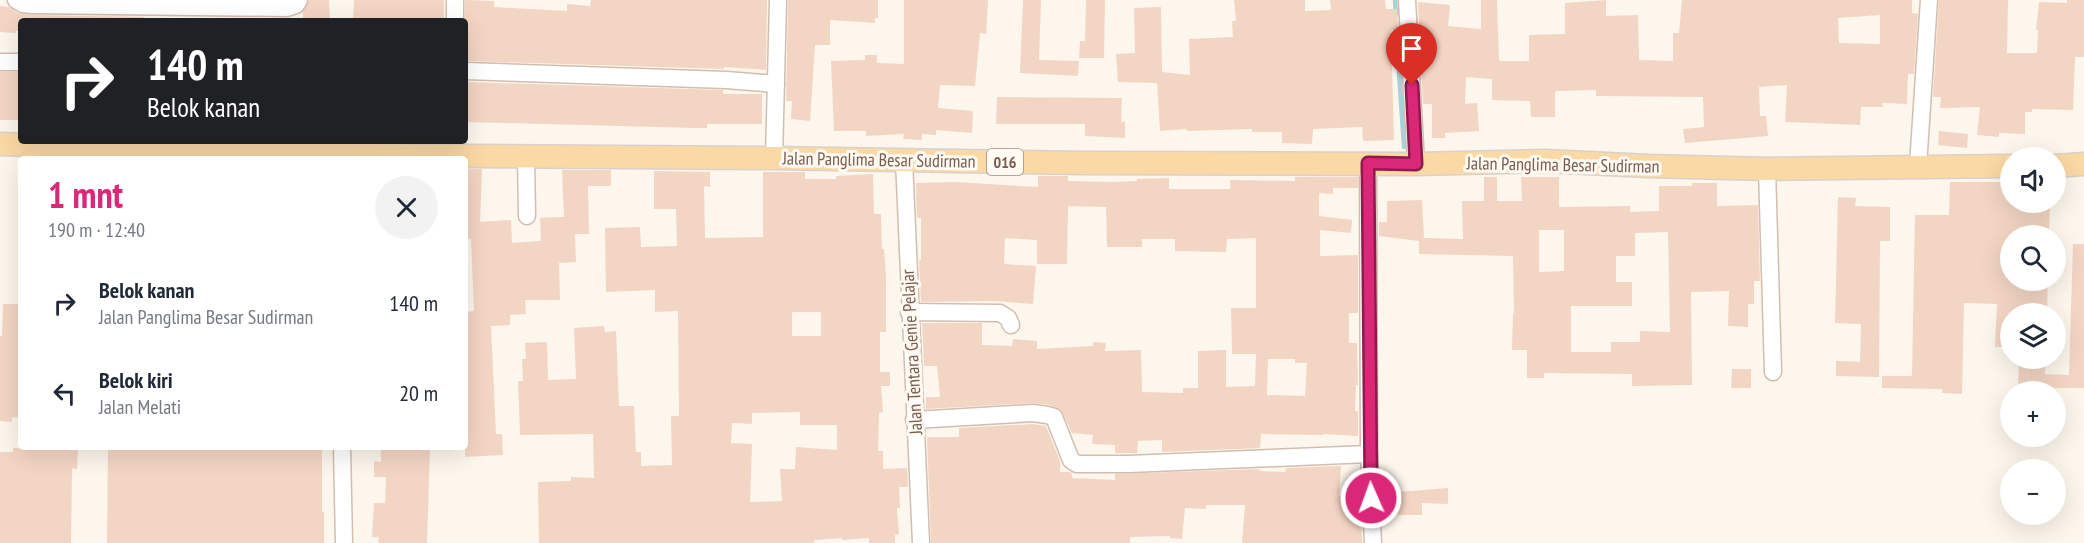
<!DOCTYPE html>
<html lang="id">
<meta charset="utf-8">
<style>
body{margin:0;font-family:"PT Sans Narrow",sans-serif;background:#f2f2f3;color:#1f2937;height:100vh;display:flex;flex-direction:column;font-size:22px;white-space:nowrap}
*{box-sizing:border-box;margin:0}
p{font-size:20px;color:#747a83}
.icon{flex:none;width:33px;height:33px;fill:none;stroke:currentColor;stroke-width:2;stroke-linecap:round;stroke-linejoin:round}
.map{position:relative;flex:1;overflow:hidden}
.side{position:absolute;left:18px;top:156px;width:450px;height:294px;display:flex;flex-direction:column;background:#fff;border-radius:6px;box-shadow:0 6px 24px #0002}
.side>*{flex:none}
.guide{position:absolute;left:18px;top:18px;width:450px;height:126px;border-radius:6px;box-shadow:0 6px 24px #0002;background:#202124;color:#fff;overflow:hidden}
.fabs{position:absolute;left:2000px;top:147px;display:grid;gap:12px}
.fabs a{display:grid;place-items:center;width:66px;height:66px;border-radius:50%;background:#fff;box-shadow:0 6px 24px #0002;font-size:30px}
.pin{position:absolute;display:grid;place-items:center;width:51px;height:51px;color:#fff;margin:-62px -26px;border-radius:50% 50% 50% 0;rotate:-45deg;box-shadow:0 0 6px #0007}
.pin .icon{rotate:45deg}
.me{position:absolute;width:66px;margin:-33px;rotate:358deg;stroke-linejoin:round;filter:drop-shadow(0 0 4px #0008)}
.turn{display:flex;align-items:center;gap:21px;height:126px;padding:0 30px;font-size:27px}
.turn .icon{width:78px;height:78px;stroke-width:2.5}
.turn b{display:block;font-size:42px;line-height:51px}
.round{display:grid;place-items:center;flex:none;width:63px;height:63px;border-radius:32px;background:#f2f2f3}
.head{display:flex;align-items:center;justify-content:space-between;height:102px;padding:0 30px}
h1{font-size:36px;font-weight:700;line-height:45px;color:#db2777}
ul{padding:0;list-style:none}
li{display:flex;align-items:center;gap:18px;height:90px;padding:0 30px}
li div{flex:1}
li b{display:block;font-size:22px}
li em{font-style:normal}
.map>svg:first-child{display:block}
.lines{fill:none;stroke-linecap:round;stroke-linejoin:round}
.stream{stroke:#a5d3da;stroke-width:4.5}
.building{fill:#f3d5c3;fill-rule:evenodd}
.minor-casing{stroke:#d1beb0;stroke-width:19}
.major-casing{stroke:#dad1cd;stroke-width:25}
.minor{stroke:#fff;stroke-width:16}
.major{stroke:#fbd9a5;stroke-width:22}
.route-casing{stroke:#8e194d;stroke-width:15}
.route{stroke:#db2777;stroke-width:10}
.labels{text-anchor:middle;stroke-width:6;stroke-linejoin:round;paint-order:stroke}
.shield{fill:#fffaf3;stroke:#a28b7f;stroke-width:1.5}
.shield-label{font-size:16px;font-weight:bold;fill:#7a5c4d}
.street-label{font-size:18px;fill:#7a5c4d;stroke:#fffaf3}
</style>
<div class="map">
<svg width="2084" height="543" viewBox="0 0 2084 543">
<rect width="100%" height="100%" fill="#fdf6ec"/>
<g class="lines">
<g class="stream">
<path d="M1395,0L1396,15"/>
<path d="M1396,27L1404,147"/>
</g>
</g>
<g class="building">
<path d="M309,0H329L330,21H303V12Z"/>
<path d="M354,0H444V21H353Z"/>
<path d="M465,0L494,1V7L567,11V4L590,6L591,0H767L766,70L724,67V69L465,61Z"/>
<path d="M788,0H878V18H875V23L830,20V45H815L810,121L791,119L792,101H786Z"/>
<path d="M904,0H988L986,34L980,33L975,86L940,85L938,108L973,111L972,133L936,130V135L922,134V140L903,139L904,134L866,136V131H834L831,61L865,60V55H877V63L904,64Z"/>
<path d="M1023,0H1041L1039,60L1079,61L1078,76L1020,73Z"/>
<path d="M1086,0H1105L1104,58H1079L1080,41H1085Z"/>
<path d="M1234,0H1305V11L1331,10L1330,0H1385L1386,9H1397L1398,30H1391L1394,140L1363,141L1362,127L1313,129L1312,144L1282,143V132H1252V129L1187,131V129L1160,131L1157,83L1118,82L1116,54L1135,53L1134,8L1161,7L1162,72L1190,75L1189,39L1233,37L1232,21H1236Z"/>
<path d="M1481,0H1497L1499,61H1529V35L1565,34V3L1606,0V16L1638,15L1639,60L1673,61V33H1679L1682,0H1912V13L1918,14L1914,74H1908L1907,104L1882,103L1883,107H1861L1860,125L1785,122L1787,85L1759,87L1760,116H1766L1768,136L1685,143L1683,129L1704,127L1703,97L1596,96V90L1555,91V117H1531L1530,101L1492,100V79L1466,77L1465,104L1477,103L1479,131L1445,133V138H1432V104H1423L1418,2L1450,5L1448,26L1481,29ZM1880,15V44L1839,43L1838,18Z"/>
<path d="M1939,0H2008L2007,53H2037L2038,30H2036L2039,2L2067,3V0H2084V57H2075L2073,110L2032,109V112H2025V134L1999,133V137L1977,135L1980,107L1940,108L1941,97H1933Z"/>
<path d="M0,6L9,7L18,13L31,15L144,17V21H21V31H16V33L0,32Z"/>
<path d="M0,72H20L21,120H0Z"/>
<path d="M465,82L723,90V94H762V124H707V128H695L465,122Z"/>
<path d="M997,97L1122,98L1121,122H1125V138L1085,136V124H996Z"/>
<path d="M1939,131L1968,134L1967,148L1938,145Z"/>
<path d="M465,169H482L480,222L511,220L512,243L541,241L540,218L564,217L562,170H611V186H588L589,234H575L576,262L559,263L560,300H525L526,314L510,315V325L491,326L496,434H502L503,455L465,457V312L474,311L471,239H465Z"/>
<path d="M654,171L710,172V187L704,186L705,238L763,237V172H805V179H836V176L873,174L874,214H881L882,249H884L886,277V332H880V372H890V386H881L883,412L879,413L878,451H883V469L907,468L908,487H899L900,508H897L899,534L895,535V543H869V538L842,540V538L814,540V543H539L538,482L571,481V477L594,478L593,434L520,435L518,381H523L522,359H526L525,343L547,342L548,380L576,379L574,328L604,326L605,332L616,331L619,406H634L636,452H641V466L672,465L671,416H679L678,311L655,312V290L606,292L605,228L640,227L641,247L677,246L676,209H654ZM792,312H821V336H792ZM800,412V425H837V450L796,447L795,469H780L782,501L750,502L752,444L731,443L732,423L752,424V413Z"/>
<path d="M1038,176H1068V181L1113,182L1137,181V179L1169,178V189H1230V180L1295,181V177H1358V188H1333V194L1319,193V216L1352,220L1351,233L1320,230V256L1358,255V313H1349V343H1357L1358,385H1356L1355,411H1358V436L1323,434V435L1261,434L1260,448L1162,452V440L1138,441L1137,453H1115V445L1092,444L1093,435L1072,433L1061,410L1050,405L1033,403L926,409V397H940L937,366H924L922,323H982V345L1012,346L1013,339L1037,341V349L1093,346V342L1106,343L1105,351L1141,350L1142,392L1183,393V388H1198V351L1226,350V387L1255,386L1256,354H1232L1231,308H1256V238L1227,239L1226,252L1175,251V239H1142V247H1107L1106,207L1068,206L1067,264H1037V240L1005,238L1004,264L1036,266L1033,304L995,301L921,302L919,260H921V218H917L916,183L955,182L1038,187ZM1268,359H1295V363H1307L1305,396L1267,395Z"/>
<path d="M1484,177H1497V201H1522L1521,177H1559V207L1630,206V212L1659,211V186H1692V183H1717V206L1758,205L1760,281H1754V304H1748V327L1728,326L1729,291L1691,292L1692,385L1632,386V374L1544,373V378H1527V350H1512L1513,313H1514L1513,256L1419,254V241L1379,236V222H1387V201L1422,200L1424,238L1463,239L1462,201H1484ZM1539,230H1564V271L1539,272ZM1668,232L1670,332L1640,331V342H1611V352H1571V306H1632V282H1616V256H1635V233Z"/>
<path d="M1950,182H2010V202H2050L2049,236H2010V280H2048L2047,314H2010V347H1995L1997,304L1964,303L1962,394L1942,393V389L1882,388V376H1912L1915,215H1949Z"/>
<path d="M1838,197L1856,198L1855,206L1890,207V241H1880L1879,377L1836,376V361L1860,362L1861,324L1835,323Z"/>
<path d="M2073,244H2084V388H2018L2019,358H2046L2045,374L2069,375Z"/>
<path d="M3,304H21V418L12,417V422L0,421V336H2Z"/>
<path d="M1732,369H1751V388H1731Z"/>
<path d="M1033,424L1046,426L1060,461V472H1070L1072,473V478L1115,480V474L1260,469L1259,471L1285,472L1286,468L1341,466L1339,496L1360,495L1362,543H1242L1245,505H1206V509L1185,508L1182,539L1170,538V536L1130,537V543H931L927,437H959V428Z"/>
<path d="M78,447L77,469L72,468L71,543H0V452H13V448Z"/>
<path d="M108,447H322V512H324V543H107Z"/>
<path d="M387,447H430L427,543H378L379,537H372L374,503H385L386,477H374V461L381,462V448L387,449Z"/>
<path d="M1448,488V504L1422,503V515H1386V496H1399V492Z"/>
</g>
<g class="lines">
<g class="minor-casing">
<g id="minor">
<path d="M16,0L23,4L32,5L287,8L296,5L299,0"/>
<path d="M455,0V21"/>
<path d="M1407,0L1416,164"/>
<path d="M0,62H21"/>
<path d="M465,71L726,80L776,84"/>
<path d="M526,156L527,216"/>
<path d="M774,158L778,0"/>
<path d="M904,160L921,543"/>
<path d="M1368,163L1369,454L1373,543"/>
<path d="M1918,166L1929,0"/>
<path d="M1767,169L1773,372"/>
<path d="M909,312L1000,313L1008,318L1011,325"/>
<path d="M914,420L1033,413L1047,415L1054,417L1071,460L1077,464H1129L1369,454"/>
<path d="M342,447L344,543"/>
</g>
</g>
<g class="major-casing">
<g id="major">
<path d="M0,144L341,155L774,158L1085,163L1416,164L1545,161L1648,166L1767,169L2010,166"/>
<path d="M2055,166L2084,164"/>
</g>
</g>
<use href="#minor" class="minor"/>
<use href="#major" class="major"/>
</g>
<g class="lines">
<g class="route-casing">
<path id="route" d="M1371,498L1368,163L1416,164L1412,85"/>
</g>
<use href="#route" class="route"/>
</g>
<g class="labels">
<rect class="shield" x="987" y="149" width="36" height="26" rx="4.5"/>
<g class="shield-label">
<text x="1005" y="168">016</text>
</g>
<g class="street-label">
<text transform="translate(879 160) rotate(1)" y="6">Jalan Panglima Besar Sudirman</text>
<text transform="translate(1563 165) rotate(1)" y="6">Jalan Panglima Besar Sudirman</text>
<text transform="translate(912 352) rotate(-93)" y="6">Jalan Tentara Genie Pelajar</text>
</g>
</g>
</svg>
<div class="fabs">
<a><svg class="icon" aria-label="sound" viewBox="0 0 24 24"><path d="M4 9h4l5-4v14l-5-4H4zM17 9q2 3 0 6"/></svg></a>
<a><svg class="icon" aria-label="search" viewBox="0 0 24 24"><circle cx="10" cy="10" r="6"/><path d="M15 15l6 6"/></svg></a>
<a><svg class="icon" aria-label="layers" viewBox="0 0 24 24"><path d="M12 4l9 5-9 5-9-5zM3 14l9 5 9-5"/></svg></a>
<a>+</a>
<a>−</a>
</div>
<div class="pin" style="left:1412px;top:85px;background:#d93025"><svg class="icon" aria-label="arrive" viewBox="0 0 24 24"><path d="M6 21V4h12l-3 4 3 4H6"/></svg></div>
<svg class="me" style="left:1371px;top:498px" viewBox="-20 -20 40 40"><circle r="17" fill="#db2777" stroke="#fff" stroke-width="3"/><path d="M0-11L8 9 0 5-8 9z" fill="#fff"/></svg>
<div class="guide">
<div class="turn"><svg class="icon" aria-label="right" viewBox="0 0 24 24"><path d="M7 20v-9h11M14 6l5 5-5 5"/></svg><div><b>140 m</b>Belok kanan</div></div>
</div>
<section class="side">
<div class="head"><div><h1>1 mnt</h1><p>190 m · 12:40</p></div><a class="round"><svg class="icon" aria-label="close" viewBox="0 0 24 24"><path d="M6 6l12 12M18 6L6 18"/></svg></a></div>
<ul>
<li><svg class="icon" aria-label="right" viewBox="0 0 24 24"><path d="M7 20v-9h11M14 6l5 5-5 5"/></svg><div><b>Belok kanan</b><p>Jalan Panglima Besar Sudirman</p></div><em>140 m</em></li>
<li><svg class="icon" aria-label="left" viewBox="0 0 24 24"><path d="M17 20v-9H6M10 6l-5 5 5 5"/></svg><div><b>Belok kiri</b><p>Jalan Melati</p></div><em>20 m</em></li>
</ul>
</section>
</div>
